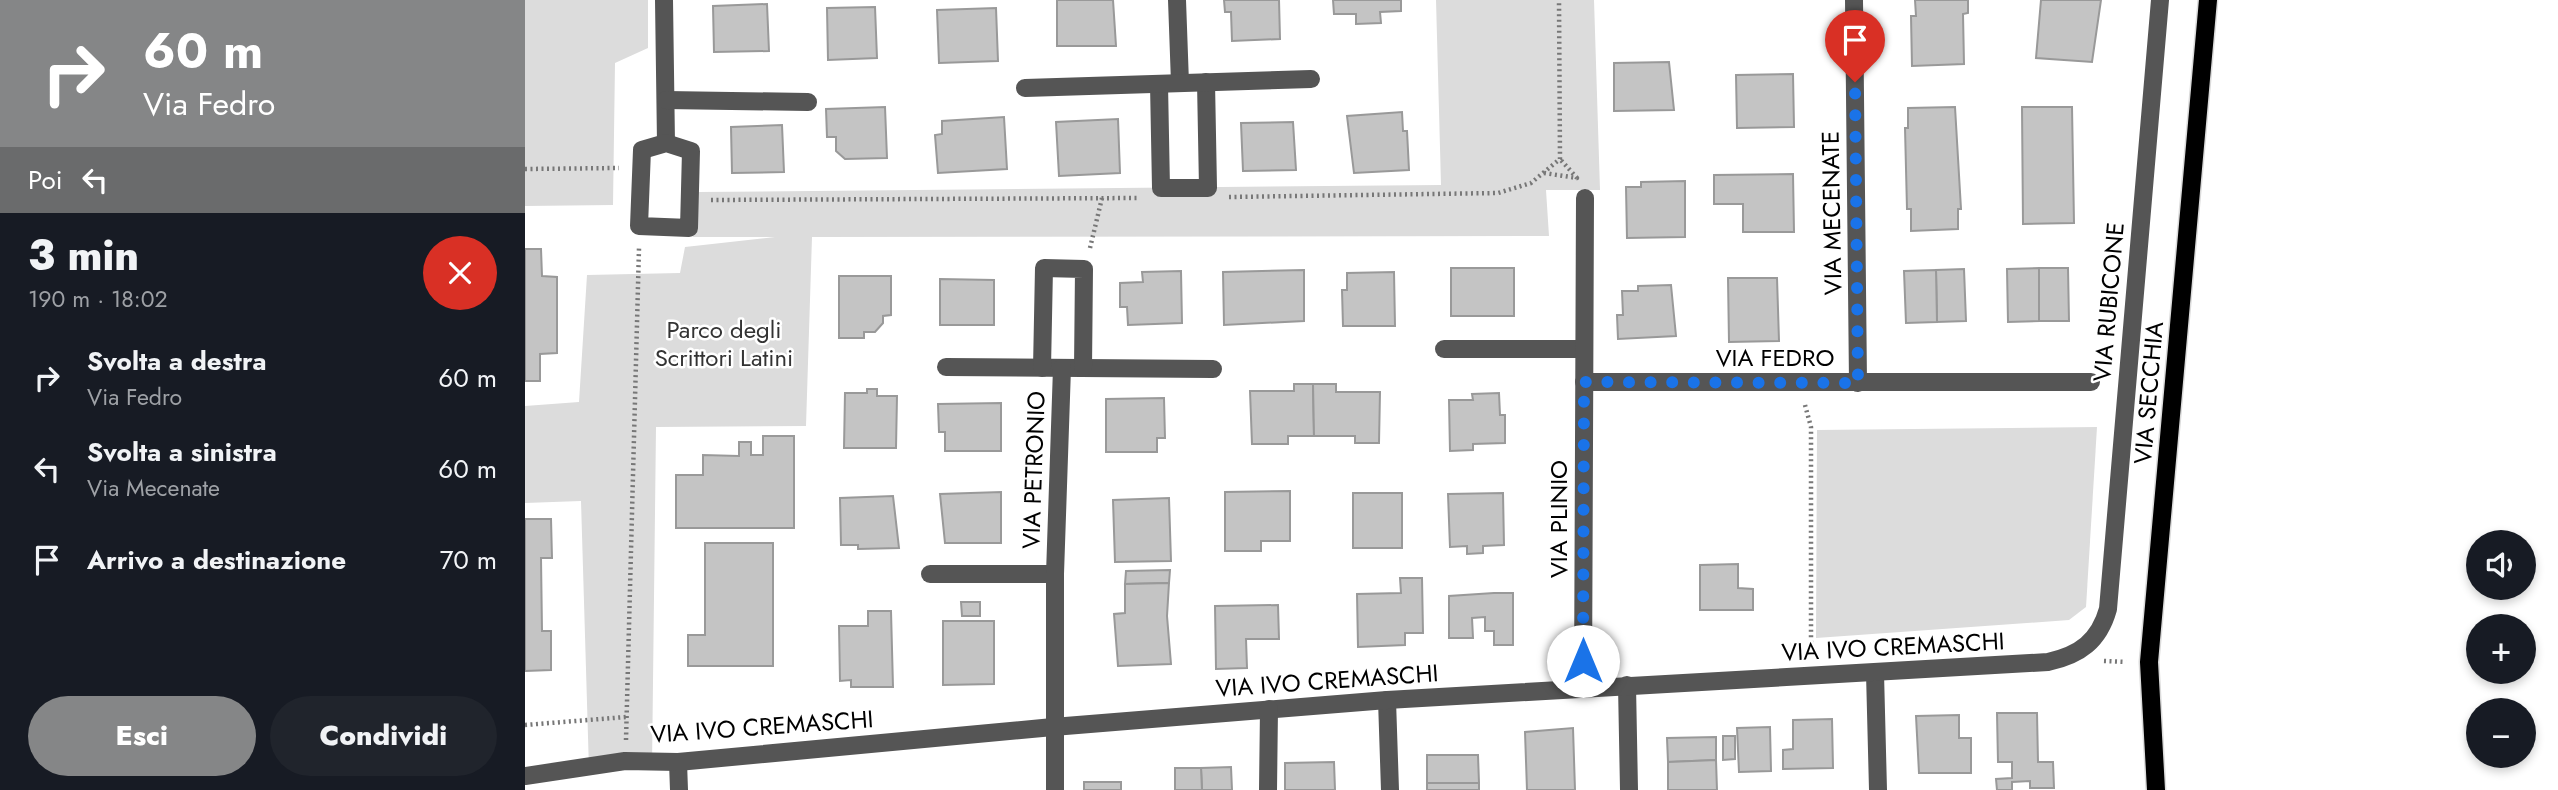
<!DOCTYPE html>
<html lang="it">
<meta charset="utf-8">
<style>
body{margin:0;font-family:Jost,sans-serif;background:#20242c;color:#f1f3f6;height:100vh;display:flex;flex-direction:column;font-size:26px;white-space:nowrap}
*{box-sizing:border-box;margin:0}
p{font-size:23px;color:#9ea1a6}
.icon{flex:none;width:38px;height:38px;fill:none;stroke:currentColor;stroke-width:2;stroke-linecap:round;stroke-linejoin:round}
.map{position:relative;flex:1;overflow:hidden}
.side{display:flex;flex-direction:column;background:#171b24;width:525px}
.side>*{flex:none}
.hud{background:#858687;color:#fff;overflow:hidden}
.controls{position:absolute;left:1941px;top:530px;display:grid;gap:14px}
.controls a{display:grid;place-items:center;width:70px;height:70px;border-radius:50%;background:#171b24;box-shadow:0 4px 10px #0003;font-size:35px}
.pin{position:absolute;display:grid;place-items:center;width:60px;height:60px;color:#fff;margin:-72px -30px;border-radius:50% 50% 50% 0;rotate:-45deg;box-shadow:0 0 7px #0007}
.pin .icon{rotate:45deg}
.me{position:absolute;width:77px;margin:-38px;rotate:0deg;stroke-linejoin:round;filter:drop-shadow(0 0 5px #0008)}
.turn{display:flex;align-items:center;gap:24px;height:147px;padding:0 28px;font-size:32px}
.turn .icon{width:91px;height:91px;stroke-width:2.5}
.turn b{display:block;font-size:49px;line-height:60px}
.then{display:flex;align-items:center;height:66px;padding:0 28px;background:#0003;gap:14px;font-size:26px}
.round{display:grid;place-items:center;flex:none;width:74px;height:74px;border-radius:37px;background:#20242c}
.head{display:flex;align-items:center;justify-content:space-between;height:119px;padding:0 28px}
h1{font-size:42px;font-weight:800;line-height:52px}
.button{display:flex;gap:14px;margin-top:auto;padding:14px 28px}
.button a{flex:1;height:80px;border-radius:42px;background:#858687;color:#fff;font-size:28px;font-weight:800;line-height:80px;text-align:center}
.button a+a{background:#20242c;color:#f1f3f6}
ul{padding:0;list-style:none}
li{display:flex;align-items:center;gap:21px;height:91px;padding:0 28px}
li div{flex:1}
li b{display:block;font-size:26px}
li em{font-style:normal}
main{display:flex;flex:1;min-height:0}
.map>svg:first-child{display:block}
.green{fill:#dcdcdc}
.building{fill:#c4c4c4;stroke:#999;stroke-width:2}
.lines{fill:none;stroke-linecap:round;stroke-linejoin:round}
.major-casing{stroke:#dbdbdb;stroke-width:21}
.path{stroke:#777;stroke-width:4.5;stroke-dasharray:2 3.5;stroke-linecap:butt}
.minor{stroke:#555;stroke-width:18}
.major{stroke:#000;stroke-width:18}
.route{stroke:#1a73e8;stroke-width:12;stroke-dasharray:0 21.6}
.labels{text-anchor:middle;stroke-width:5;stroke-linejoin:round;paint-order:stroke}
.street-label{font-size:24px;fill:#000;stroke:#fff}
.park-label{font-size:24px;fill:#333;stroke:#fff}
</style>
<main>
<section class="side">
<div class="hud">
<div class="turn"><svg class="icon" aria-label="right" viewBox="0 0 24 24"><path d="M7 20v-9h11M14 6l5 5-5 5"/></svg><div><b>60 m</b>Via Fedro</div></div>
<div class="then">Poi<svg class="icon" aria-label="left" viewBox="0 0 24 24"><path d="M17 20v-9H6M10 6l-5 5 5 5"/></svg></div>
</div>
<div class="head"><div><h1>3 min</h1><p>190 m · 18:02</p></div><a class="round" style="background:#d93025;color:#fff"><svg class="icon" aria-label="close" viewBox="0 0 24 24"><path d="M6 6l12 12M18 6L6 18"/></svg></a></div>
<ul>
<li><svg class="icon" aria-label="right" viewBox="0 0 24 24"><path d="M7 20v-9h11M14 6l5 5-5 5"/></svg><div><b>Svolta a destra</b><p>Via Fedro</p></div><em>60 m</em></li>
<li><svg class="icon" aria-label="left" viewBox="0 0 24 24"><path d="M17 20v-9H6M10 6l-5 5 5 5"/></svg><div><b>Svolta a sinistra</b><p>Via Mecenate</p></div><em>60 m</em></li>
<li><svg class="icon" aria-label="arrive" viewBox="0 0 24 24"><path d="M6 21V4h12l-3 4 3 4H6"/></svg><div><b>Arrivo a destinazione</b></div><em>70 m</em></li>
</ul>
<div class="button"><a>Esci</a><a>Condividi</a></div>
</section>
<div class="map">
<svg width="2033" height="790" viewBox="0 0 2033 790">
<rect width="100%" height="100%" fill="#fff"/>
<g class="green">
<path d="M0,0H123V48L90,63L88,205L0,206Z"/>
<path d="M911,0H1069L1075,190H1021L1024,236L287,237L281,426L131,427L127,767L64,770L56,501L0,503V406L54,402L62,275L155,273L160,247L250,237H168L173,192L916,185Z"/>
<path d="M1572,427L1561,607L1544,620L1291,638L1292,430Z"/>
</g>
<g class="building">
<path d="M532,0H588L591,46H532Z"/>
<path d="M699,0H754L755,39L707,41L706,12H700Z"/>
<path d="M808,0H876V11L855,12L856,23L831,24V14H809Z"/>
<path d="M1390,0H1443V13L1438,14L1439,64L1387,66L1386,16H1391Z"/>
<path d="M1516,0H1576L1567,62L1511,58Z"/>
<path d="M242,4L244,51L189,52L188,6Z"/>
<path d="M350,7L352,58L303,60L302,8Z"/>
<path d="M471,8L473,61L414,63L412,10Z"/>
<path d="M1144,62L1149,110L1089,111V63Z"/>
<path d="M1268,74L1269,127L1212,128L1211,75Z"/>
<path d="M360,107L362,158L320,159L311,151V137H302L301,109Z"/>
<path d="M1430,107L1436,209H1433V229L1386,231V209H1382L1380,128H1383V108Z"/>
<path d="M1497,107H1547L1549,223L1498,224Z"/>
<path d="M877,112L878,131H882L884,170L829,173L822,116Z"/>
<path d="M479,117L482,169L413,173L410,135L417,134V121Z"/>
<path d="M593,119L595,173L534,176L531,122Z"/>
<path d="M768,122L771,170L718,171L716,123Z"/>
<path d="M257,125L259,172L207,173L206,127Z"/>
<path d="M1268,174L1269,232H1218V204H1189V175Z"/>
<path d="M1160,181V237L1102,238L1101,187H1116V182Z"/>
<path d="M0,249H16L17,276L32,277V353L15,354V381H0Z"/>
<rect x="926" y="268" width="63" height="48"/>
<path d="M1514,268V321L1483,322L1482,269Z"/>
<path d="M1514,268H1543L1544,321H1514Z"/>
<path d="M1439,269L1441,321L1412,322L1411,270Z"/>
<path d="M779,270V321L699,325L698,272Z"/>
<path d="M1411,270L1412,322L1381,323L1379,271Z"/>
<path d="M656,271L657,323L603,325L602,307H595V283L618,282L617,272Z"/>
<path d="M869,272L870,326H818L817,290H822V273Z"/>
<path d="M314,276H366V315L358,316V323L350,332H339V338H314Z"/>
<path d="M1203,278H1252L1254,341L1204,342Z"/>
<path d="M415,279L469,280V325H415Z"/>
<path d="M1146,285L1151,336L1093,339L1092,315H1098L1097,291H1113V286Z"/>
<path d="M769,384H788L789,436H763V444H727L725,391H769Z"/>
<path d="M788,384H811V392H855L854,443H830V436H789Z"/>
<path d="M342,389H352V396H372L371,448H319L320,393H342Z"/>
<path d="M974,393L975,415H980V443L948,444V450L925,451L924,400H948L947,394Z"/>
<path d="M639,398L640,438H632V452H581V399Z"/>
<path d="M476,403V451H420V432H414L413,404Z"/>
<path d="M238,436H269V528H151V475H178V455L214,456V442H226V455H238Z"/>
<path d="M765,491V541H736V551H700V492Z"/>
<path d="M476,492V543H420L415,494Z"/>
<rect x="828" y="493" width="49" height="55"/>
<path d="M978,493L979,545L958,546V553L942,554V546L925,547L923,494Z"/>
<path d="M368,496L374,548L333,549V545H316L315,498Z"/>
<path d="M644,498L646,561L590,562L588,500Z"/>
<path d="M0,519H26L27,558H16L17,631H26V670L0,671Z"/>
<path d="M180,543H248V666H163V635H180Z"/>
<path d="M1213,564V588L1228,589V610H1175V565Z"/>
<path d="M645,570L644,583L600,584L601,571Z"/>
<path d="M875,578H897L898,633H880V645L833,647L832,594L876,593Z"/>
<path d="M644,583L642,616L646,664L593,666L589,614L600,613V584Z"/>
<path d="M969,593H988V645H969V631H960V617L947,618L948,638H924V596Z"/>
<path d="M436,602H455V616H437Z"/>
<path d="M753,605L754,639H721L722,668L691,669L690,606Z"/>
<path d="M343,611H366L368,687H326V680L315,681L314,626H343Z"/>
<path d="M418,621H469V684L418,685Z"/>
<path d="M1472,713H1512L1513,762H1528L1529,788H1505V781L1487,782V790H1472L1471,779L1487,778V762H1473Z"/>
<path d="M1434,715V738H1446V773H1394L1391,716Z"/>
<path d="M1307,719L1308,768L1258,769V750L1268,749V720Z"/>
<path d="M1245,727L1246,771L1214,772L1212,728Z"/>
<path d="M1048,728L1050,790H1002L1000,732Z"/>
<path d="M1198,736H1210V759L1198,760Z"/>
<path d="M1191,737V760L1143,762L1142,738Z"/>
<path d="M902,755H953L954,783H902Z"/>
<path d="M1191,760L1192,790H1143V762Z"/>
<path d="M809,762L810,790H760V763Z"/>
<path d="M706,767L707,790H677L676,768Z"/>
<path d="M650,768H676L677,790H650Z"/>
<rect x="559" y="782" width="37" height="8"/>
<rect x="902" y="783" width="52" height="7"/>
</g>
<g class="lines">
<g class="major-casing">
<path id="major" d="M1631,790L1624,662L1683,0"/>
</g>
<g class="path">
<path d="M0,169L94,168"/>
<path d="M1019,173L1052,178L1035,159"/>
<path d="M704,197L973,193L1006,183L1035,159L1034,0"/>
<path d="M186,200L615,198"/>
<path d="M565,248L577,198"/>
<path d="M1280,405L1286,427V654"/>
<path d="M1579,661L1601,662"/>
<path d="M0,725L101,717"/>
<path d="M101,740L114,248"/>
</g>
<g class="minor">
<path d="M139,0L141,143"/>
<path d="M652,0L655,83"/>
<path d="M1329,0L1333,383"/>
<path d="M634,84L636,188H683L681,82"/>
<path d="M500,88L786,79"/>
<path d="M141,100L283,102"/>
<path d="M141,143L166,151L164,228L114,226L117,150Z"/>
<path d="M919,349H1059"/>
<path d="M421,367L688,369"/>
<path d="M517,368L519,268L559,269L558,368"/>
<path d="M1059,382H1566"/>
<path d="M405,574H530"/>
<path d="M1350,673L1353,790"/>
<path d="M1102,685L1104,790"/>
<path d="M1058,689L1060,198"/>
<path d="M862,700L865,790"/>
<path d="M153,762L154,790"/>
<path d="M0,776L100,761L153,762L528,727L862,700L1523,662C1555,655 1574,641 1583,609L1635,0"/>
<path d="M530,790V574L537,368"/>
<path d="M743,790L744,709"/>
</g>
<use href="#major" class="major"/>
</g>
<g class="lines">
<path class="route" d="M1058,661L1059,382L1333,383L1330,82"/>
</g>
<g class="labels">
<g class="street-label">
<text transform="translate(1307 213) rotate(-91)" y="8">VIA MECENATE</text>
<text transform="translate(1584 302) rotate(-85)" y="8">VIA RUBICONE</text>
<text x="1250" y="366">VIA FEDRO</text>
<text transform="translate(1624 393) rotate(-85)" y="8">VIA SECCHIA</text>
<text transform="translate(509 470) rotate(-88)" y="8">VIA PETRONIO</text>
<text transform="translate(1034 519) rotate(-90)" y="8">VIA PLINIO</text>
<text transform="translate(1368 647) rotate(-3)" y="8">VIA IVO CREMASCHI</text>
<text transform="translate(802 681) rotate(-4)" y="8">VIA IVO CREMASCHI</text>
<text transform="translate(237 727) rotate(-4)" y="8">VIA IVO CREMASCHI</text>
</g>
<g class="park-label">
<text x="199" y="338">Parco degli<tspan x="199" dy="28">Scrittori Latini</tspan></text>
</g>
</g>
</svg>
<div class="controls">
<a><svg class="icon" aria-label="sound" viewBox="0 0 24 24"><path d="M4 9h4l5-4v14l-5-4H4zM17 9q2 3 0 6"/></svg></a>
<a>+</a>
<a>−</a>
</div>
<div class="pin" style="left:1330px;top:82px;background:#d93025"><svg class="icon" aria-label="arrive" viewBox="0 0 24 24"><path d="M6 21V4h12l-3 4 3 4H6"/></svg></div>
<svg class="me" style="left:1058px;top:661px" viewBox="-20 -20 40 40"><circle r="19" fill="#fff"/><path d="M0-13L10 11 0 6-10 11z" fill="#1a73e8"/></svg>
</div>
</main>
